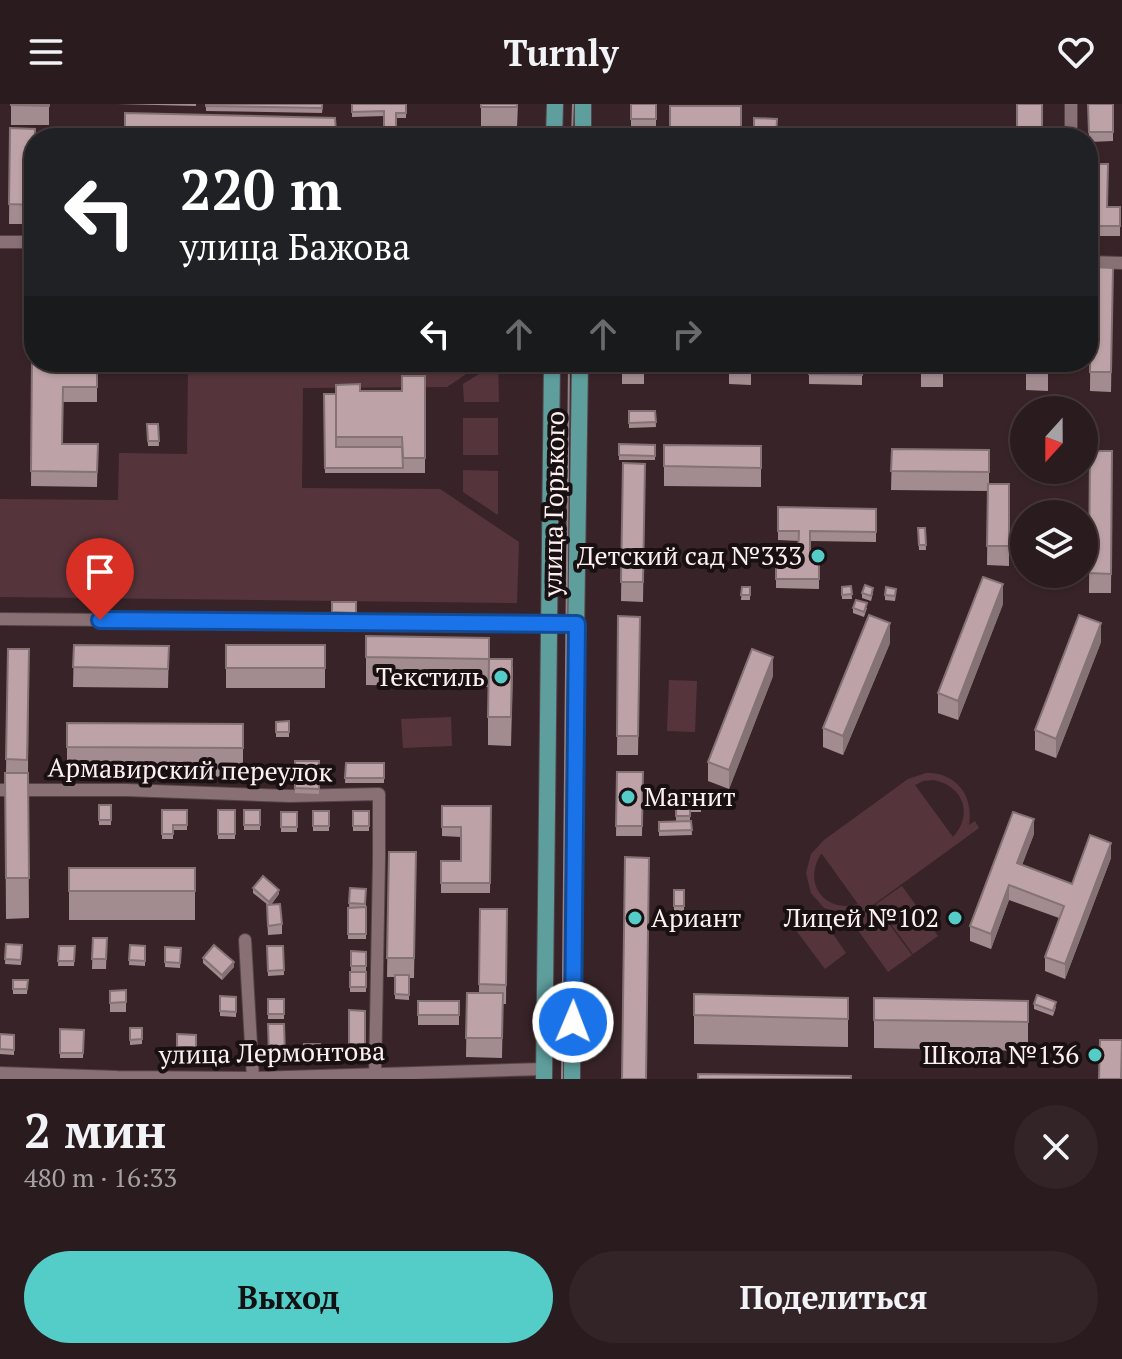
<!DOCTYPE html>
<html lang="ru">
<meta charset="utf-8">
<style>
body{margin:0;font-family:"PT Serif",serif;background:#322427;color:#f1f3f6;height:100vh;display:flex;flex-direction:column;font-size:30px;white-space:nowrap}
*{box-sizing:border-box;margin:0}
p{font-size:26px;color:#a5a1a4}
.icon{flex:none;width:44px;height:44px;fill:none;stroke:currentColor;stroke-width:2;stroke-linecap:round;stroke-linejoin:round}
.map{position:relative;height:975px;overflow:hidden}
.sheet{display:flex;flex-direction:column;background:#2a1b1e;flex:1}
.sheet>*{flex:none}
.top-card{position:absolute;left:24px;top:24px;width:1074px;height:244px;border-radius:32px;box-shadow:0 2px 6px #0004,0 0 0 2px #46393c;background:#202124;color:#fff;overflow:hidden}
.needle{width:52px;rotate:201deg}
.controls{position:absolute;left:1010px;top:292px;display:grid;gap:16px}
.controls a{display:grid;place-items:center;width:88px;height:88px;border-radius:50%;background:#2a1b1e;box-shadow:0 2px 6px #0004,0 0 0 2px #46393c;font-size:40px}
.pin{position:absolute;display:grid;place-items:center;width:68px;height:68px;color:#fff;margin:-82px -34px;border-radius:50% 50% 50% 0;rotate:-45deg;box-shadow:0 0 8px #0007}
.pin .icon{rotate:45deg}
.me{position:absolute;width:88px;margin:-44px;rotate:1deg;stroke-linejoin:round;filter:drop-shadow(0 0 6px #0008)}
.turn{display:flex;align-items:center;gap:28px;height:168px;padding:0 24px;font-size:36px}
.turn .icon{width:104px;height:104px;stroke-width:2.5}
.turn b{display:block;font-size:56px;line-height:68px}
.lanes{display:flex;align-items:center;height:76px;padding:0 24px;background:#0003;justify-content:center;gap:40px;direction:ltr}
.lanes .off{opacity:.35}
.round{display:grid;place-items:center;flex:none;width:84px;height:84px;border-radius:42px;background:#322427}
.headline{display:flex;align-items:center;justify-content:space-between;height:136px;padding:0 24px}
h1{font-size:48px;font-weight:700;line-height:60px}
.button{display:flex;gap:16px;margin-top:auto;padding:16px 24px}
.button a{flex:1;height:92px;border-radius:48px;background:#54cdc8;color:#111;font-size:32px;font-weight:700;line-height:92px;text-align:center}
.button a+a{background:#322427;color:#f1f3f6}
header{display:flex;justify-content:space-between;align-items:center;height:104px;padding:0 24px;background:#2a1b1e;font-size:36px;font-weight:700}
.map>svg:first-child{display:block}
.green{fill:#55353b;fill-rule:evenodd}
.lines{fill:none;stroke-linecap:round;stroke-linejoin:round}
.minor-casing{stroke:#554347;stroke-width:14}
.major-casing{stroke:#554347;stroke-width:18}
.minor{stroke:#887074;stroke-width:12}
.major{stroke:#5e9e9c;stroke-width:16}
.tram{stroke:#938285;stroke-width:2}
.wall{fill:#a38c90}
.shaded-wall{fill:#847275}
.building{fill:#bda3a7;stroke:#847275;stroke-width:2}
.route-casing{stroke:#114b97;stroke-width:20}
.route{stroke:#1a73e8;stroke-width:14}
.poi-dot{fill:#54cdc8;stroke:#191012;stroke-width:3}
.labels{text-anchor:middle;stroke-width:8;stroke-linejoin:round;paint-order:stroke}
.street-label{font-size:26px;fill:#fef0f2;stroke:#191012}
.poi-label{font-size:26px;fill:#fef0f2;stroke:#191012;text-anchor:end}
</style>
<header><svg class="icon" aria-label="menu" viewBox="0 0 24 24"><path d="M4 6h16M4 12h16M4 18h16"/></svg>Turnly<svg class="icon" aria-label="heart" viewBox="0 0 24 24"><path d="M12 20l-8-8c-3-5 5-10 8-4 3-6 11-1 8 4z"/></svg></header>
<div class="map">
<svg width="1122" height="975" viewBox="0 0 1122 975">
<rect width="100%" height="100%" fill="#382428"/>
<g class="green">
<path d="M370,258H484L447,283L303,284L302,384L440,385L519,438L517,499L0,493V395L118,396L119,349L187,350L188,263L369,265Z"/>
<path d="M498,258L499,298H464L463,280Z"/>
<rect x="463" y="314" width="35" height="37"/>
<path d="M463,366L498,367V411L463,388Z"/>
<path d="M669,576L697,577L695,628L667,627Z"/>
<path d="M451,613L452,642L403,644L401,615Z"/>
<path d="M926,669C956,668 974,692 969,721L975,717L979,724L833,830L846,849L825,865L792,821L814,805L828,824L846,810L824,804L811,789L806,769L811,750L824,736L908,675ZM934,676C963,682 974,710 953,733L915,681L923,677ZM821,750H822L858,800C825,810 802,779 821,750Z"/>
<path d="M902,782L938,832L913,850L876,800Z"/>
<path d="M875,801L912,851L888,868L852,818Z"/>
</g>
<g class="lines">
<g class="minor-casing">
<g id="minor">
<path d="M1071,34V0"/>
<path d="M0,138H34"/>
<path d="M1088,158L1122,159"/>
<path d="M0,515L550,520"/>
<path d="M0,686H126L290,692L379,690V756L375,975"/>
<path d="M245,836L253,975"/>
<path d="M0,969L117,973L253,974L544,965"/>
</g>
</g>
<g class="major-casing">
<g id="major">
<path d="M554,34L555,0"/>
<path d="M583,34V0"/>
<path d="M544,975L552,258"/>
<path d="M572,975L574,670L580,258"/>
</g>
</g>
<use href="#minor" class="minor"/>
<use href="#major" class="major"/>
<g class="tram">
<path d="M572,34L573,0"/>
<path d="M562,975L569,258"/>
</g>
</g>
<g class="wall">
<rect x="11" y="0" width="38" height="21"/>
<path d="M117,0H196V2Z"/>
<path d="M206,0H323L322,9L206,7Z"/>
<path d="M352,0H406V14H396V30H384V12L352,13Z"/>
<path d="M481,0H518L517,23L481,22Z"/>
<path d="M631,0H656V30L631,29Z"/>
<rect x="1017" y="0" width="25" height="34"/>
<path d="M1088,0H1113V37L1089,38Z"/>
<rect x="670" y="2" width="71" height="32"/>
<path d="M125,9L335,14L336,33L125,30Z"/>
<path d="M10,24L34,34V120H9Z"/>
<path d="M1088,60L1107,103H1120V132H1088Z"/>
<path d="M1091,163L1113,164L1111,288L1090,287Z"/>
<path d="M32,254L97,258V298H63L62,340H98L97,383L31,382Z"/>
<rect x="622" y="258" width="22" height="22"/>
<path d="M729,258H751V281L729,280Z"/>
<path d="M809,258H862V281L809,280Z"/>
<rect x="921" y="258" width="22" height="25"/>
<path d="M1026,258H1048V287L1026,286Z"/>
<path d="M425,272V369H325L324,290H336L360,287H402Z"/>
<path d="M629,307H655L656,323L629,324Z"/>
<path d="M147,320H158L159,342H148Z"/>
<path d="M619,340L655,341V356H619Z"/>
<path d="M664,341L761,342V383L664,382Z"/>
<path d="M892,345L989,346V380H1009V462L987,461L988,387L891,386Z"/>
<path d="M1090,347H1112L1111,489H1089Z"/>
<path d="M623,359L645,360L643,498L621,497Z"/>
<path d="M778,403L876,405V438L810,437V451H819V485L776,484V451H798L799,437L778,436Z"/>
<path d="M918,424H925L926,446H919Z"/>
<path d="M851,482L852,495H842V483Z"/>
<path d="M742,483H750V496H741Z"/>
<path d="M862,489H873L871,497L862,494Z"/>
<path d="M896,490L895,497L885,496V491Z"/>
<path d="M332,498H356V514L332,513Z"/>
<path d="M1003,500L958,616L938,609V589Z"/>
<path d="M853,504H867L864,513L853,509Z"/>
<path d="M618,512L640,513L638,651H617Z"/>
<path d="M366,532L489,555L513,563L511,642L488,641V583L366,581Z"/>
<path d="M1101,538L1056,654L1035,646V626Z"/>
<path d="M890,539L843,651L823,643V624Z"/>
<path d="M74,541L169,542L168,584L73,583Z"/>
<rect x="226" y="541" width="99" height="43"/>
<path d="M8,545H29L28,669L29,814L6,815L5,669H6Z"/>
<path d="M773,572L729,685L708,677V658Z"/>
<path d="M289,617V633H276V618Z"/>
<path d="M67,619L243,620V673L67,672Z"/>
<path d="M295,657H319V690L295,689Z"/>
<path d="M346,659H384V679H345Z"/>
<path d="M617,668H643L642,732H616Z"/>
<path d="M701,691V708H690V717H676V692Z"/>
<rect x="99" y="701" width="12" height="20"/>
<path d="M442,702H491L490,789H441V757H461V733L442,732Z"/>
<path d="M162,706H187V726H173V735H162Z"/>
<rect x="218" y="706" width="17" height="29"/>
<rect x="244" y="706" width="16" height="20"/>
<rect x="313" y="707" width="16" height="20"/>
<rect x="353" y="707" width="16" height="20"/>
<rect x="281" y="708" width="16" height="20"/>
<path d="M691,717L692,731L659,732V718Z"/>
<path d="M1034,730L1022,761L1072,780L1111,754L1065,875L1045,867V853L1059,814L1009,796L991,845L970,837V822Z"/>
<path d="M389,748H416L414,874H409V896L395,895V873H387Z"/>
<rect x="69" y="764" width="126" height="52"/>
<path d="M253,784L279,790L271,801L282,820V830L268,831L267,811L268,801L253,789Z"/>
<path d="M350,784L366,785V835H348V804H349Z"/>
<rect x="674" y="786" width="10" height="21"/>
<path d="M480,805H507L506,900H503L502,954L466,953L467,889H479Z"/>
<path d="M93,834H107L106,865H92Z"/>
<path d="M6,840L22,841L21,861L5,860Z"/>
<path d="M130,841L145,842V862L129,861Z"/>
<path d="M59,842H75L74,862H58Z"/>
<path d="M267,842H283L284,871L268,872Z"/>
<path d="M165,843L181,844L180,864L165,863Z"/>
<path d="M351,847L366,848V867H351Z"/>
<path d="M203,854L234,863L222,876L203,859Z"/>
<rect x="350" y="868" width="16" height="20"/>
<path d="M13,876H28L27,890H13Z"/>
<path d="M126,886V908H110V887Z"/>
<path d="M694,890L848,894V943L694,940Z"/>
<path d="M220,892L236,893V913L220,912Z"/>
<path d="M874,894L1028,897V947L874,944Z"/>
<rect x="268" y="895" width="16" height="20"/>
<rect x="418" y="897" width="41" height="24"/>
<path d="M1034,900L1056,903L1053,912L1034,905Z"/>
<path d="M349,906L365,907V945H349Z"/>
<path d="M268,920H284L285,955L269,956Z"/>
<path d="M130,924H142V940L130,941Z"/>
<path d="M60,925L84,926L83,954H60Z"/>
<path d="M0,930L14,931V951L0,950Z"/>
<path d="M177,930L196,931V948L177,947Z"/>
<path d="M304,940H320V960L304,959Z"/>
</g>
<g class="shaded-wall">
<path d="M1003,480V500L958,616V597Z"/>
<path d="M890,519V539L843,651V632Z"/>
<path d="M1101,519V538L1056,654V635Z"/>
<path d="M773,553V572L729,685V666Z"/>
<path d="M1034,715V730L1017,774V759Z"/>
<path d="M1111,739V754L1065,875V860Z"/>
<path d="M1009,781V796L991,845V830Z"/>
<path d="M279,786V790L269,803V798Z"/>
<path d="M234,858V863L222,876V871Z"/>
</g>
<g class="building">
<path d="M11,0H49V2L11,1Z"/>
<path d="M206,0H322V4L206,2Z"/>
<path d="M352,0H406V9H396V25H384V7L352,8Z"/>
<rect x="481" y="0" width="36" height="3"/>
<rect x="631" y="0" width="25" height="15"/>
<rect x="1017" y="0" width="25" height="27"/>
<path d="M1088,0H1113V28H1089Z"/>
<rect x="670" y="2" width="71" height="26"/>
<path d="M125,9L335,14L336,28L125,25Z"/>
<path d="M754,14L777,15L776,34H754Z"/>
<path d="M10,24L35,25L34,67H31V74H34V101L9,100Z"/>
<rect x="916" y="25" width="25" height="9"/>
<rect x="486" y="33" width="26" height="1"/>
<path d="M1088,60H1108L1107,103H1120V122H1088Z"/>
<path d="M1091,163L1113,164L1111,268H1090Z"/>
<path d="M32,254H34V258H97V283H63L62,340H98L97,368L31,367Z"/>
<rect x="622" y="258" width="22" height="3"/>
<rect x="729" y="258" width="22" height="3"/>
<path d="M809,258H862V271L809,270Z"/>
<path d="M921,258H943V264L921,263Z"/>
<rect x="1026" y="258" width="22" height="9"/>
<path d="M402,272H425V354H403L402,333H336V281L360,280V287H402Z"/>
<path d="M324,290H336V343H402L403,364H325Z"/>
<path d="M629,307H655L656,318L629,319Z"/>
<path d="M147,320H158L159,337H148Z"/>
<path d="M619,340L655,341V352L619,351Z"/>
<path d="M664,341L761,342V364L664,362Z"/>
<path d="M892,345L989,346V368L891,367Z"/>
<path d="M1090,347H1112L1111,470L1089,469Z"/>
<path d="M623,359L645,360L643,478H621Z"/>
<path d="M988,380H1009V442H987Z"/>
<path d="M778,403L876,405V428L810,427V451H819V475H776V451H798L799,427H778Z"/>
<path d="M918,424H925L926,441H919Z"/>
<path d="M983,473L1003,480L958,597L938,589Z"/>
<path d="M865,481L873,484L871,492L862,489Z"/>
<path d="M851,482L852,490L842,491V483Z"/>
<path d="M742,483H750V491H741Z"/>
<path d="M886,483L896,485L895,492L885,491Z"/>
<path d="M856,496L867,499L864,508L853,504Z"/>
<path d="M332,498H356V509L332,508Z"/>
<path d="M869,511L890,519L843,632L823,624Z"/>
<path d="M1079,511L1101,519L1056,635L1035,626Z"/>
<path d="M618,512L640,513L638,632H617Z"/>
<path d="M366,532L489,534V555L366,553Z"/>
<path d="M74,541L169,542L168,565L73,563Z"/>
<rect x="226" y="541" width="99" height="23"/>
<path d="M8,545H29L27,656L6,655Z"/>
<path d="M752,545L773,553L729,666L708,658Z"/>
<path d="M489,555H512L511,613H488Z"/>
<path d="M289,617V628H276V618Z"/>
<path d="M67,619L243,620V644L67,643Z"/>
<path d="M295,657H319V685L295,684Z"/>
<path d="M346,659H384V674H345Z"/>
<path d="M617,668H643L642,722H616Z"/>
<path d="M5,669H28L29,774H6Z"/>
<path d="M701,691V703H690V712H676V692Z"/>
<rect x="99" y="701" width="12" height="15"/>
<path d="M442,702H491L490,779H441V757H461V723H442Z"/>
<path d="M162,706H187V721H173V730H162Z"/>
<rect x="218" y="706" width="17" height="24"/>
<rect x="244" y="706" width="16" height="15"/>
<rect x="313" y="707" width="16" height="15"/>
<rect x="353" y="707" width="16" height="15"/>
<rect x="281" y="708" width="16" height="15"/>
<path d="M1013,708L1034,715L1017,759L1072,780L1090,731L1111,739L1065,860L1045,853L1064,802L1009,781L991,830L970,822Z"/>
<path d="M691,717L692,726L659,727V718Z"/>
<path d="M389,748H416L414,854H387Z"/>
<path d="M625,753L649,754L646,975H622Z"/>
<rect x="69" y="764" width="126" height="23"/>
<path d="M263,772L279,786L269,798L253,784Z"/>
<path d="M350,784L366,785L365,800L349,799Z"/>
<rect x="674" y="786" width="10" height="16"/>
<path d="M280,800L282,820L268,822L267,801Z"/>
<path d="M366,803V830H348V804Z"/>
<path d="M480,805H507L506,881L479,880Z"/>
<path d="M93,834H107L106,855H92Z"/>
<path d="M6,840L22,841L21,856L5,855Z"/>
<path d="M130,841L145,842V857L129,856Z"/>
<path d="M214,841L234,858L222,871L203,854Z"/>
<path d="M59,842H75L74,857H58Z"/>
<path d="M267,842H283L284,866L268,867Z"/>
<path d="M165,843L181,844L180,859L165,858Z"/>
<path d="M351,847L366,848V862H351Z"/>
<rect x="350" y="868" width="16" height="15"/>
<path d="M395,871H409V891L395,890Z"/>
<path d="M13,876H28L27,885H13Z"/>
<path d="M126,886V898L110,899V887Z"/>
<path d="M467,889H503L502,934H466Z"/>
<path d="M694,890L848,894V915L694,911Z"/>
<path d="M1037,891L1056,898L1053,907L1034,900Z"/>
<path d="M220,892L236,893V908L220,907Z"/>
<path d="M874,894L1028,897V918L874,916Z"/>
<rect x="268" y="895" width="16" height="15"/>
<rect x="418" y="897" width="41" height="14"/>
<path d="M349,906L365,907V940H349Z"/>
<path d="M268,920H284L285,950L269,951Z"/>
<path d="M130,924H142V935L130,936Z"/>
<path d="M60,925L84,926L83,949H60Z"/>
<path d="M0,930L14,931V946L0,945Z"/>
<path d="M177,930L196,931V943H177Z"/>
<path d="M1100,936H1122L1121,975H1099Z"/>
<path d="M304,940H320V955L304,954Z"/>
<path d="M698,970L851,972V975H698Z"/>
</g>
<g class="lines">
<g class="route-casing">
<path id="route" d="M100,516L577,520L573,918"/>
</g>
<use href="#route" class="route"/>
</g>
<g class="poi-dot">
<circle cx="818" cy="452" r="8"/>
<circle cx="501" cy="573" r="8"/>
<circle cx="628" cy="693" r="8"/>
<circle cx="635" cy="814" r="8"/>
<circle cx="955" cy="814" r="8"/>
<circle cx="1095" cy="951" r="8"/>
</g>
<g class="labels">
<g class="street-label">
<text transform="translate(554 400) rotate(-89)" y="9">улица Горького</text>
<text transform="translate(190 666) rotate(1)" y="9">Армавирский переулок</text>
<text transform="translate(272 949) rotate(-1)" y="9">улица Лермонтова</text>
</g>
<g class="poi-label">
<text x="802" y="461">Детский сад №333</text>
<text x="485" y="582">Текстиль</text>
<text x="644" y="702" text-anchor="start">Магнит</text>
<text x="651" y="823" text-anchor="start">Ариант</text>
<text x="939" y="823">Лицей №102</text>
<text x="1079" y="960">Школа №136</text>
</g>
</g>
</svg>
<div class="controls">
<a><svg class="needle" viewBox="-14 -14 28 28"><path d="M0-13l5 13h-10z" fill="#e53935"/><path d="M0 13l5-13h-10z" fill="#a5a1a4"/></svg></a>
<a><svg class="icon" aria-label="layers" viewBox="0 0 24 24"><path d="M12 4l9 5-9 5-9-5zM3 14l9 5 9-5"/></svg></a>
</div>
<div class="pin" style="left:100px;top:516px;background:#d93025"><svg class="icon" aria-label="arrive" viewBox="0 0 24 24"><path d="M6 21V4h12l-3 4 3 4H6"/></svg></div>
<svg class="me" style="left:573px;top:918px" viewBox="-20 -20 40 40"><circle r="17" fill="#1a73e8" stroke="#fff" stroke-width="3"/><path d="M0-11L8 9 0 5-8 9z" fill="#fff"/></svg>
<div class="top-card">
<div class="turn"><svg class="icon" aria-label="left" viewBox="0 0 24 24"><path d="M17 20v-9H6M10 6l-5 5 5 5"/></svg><div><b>220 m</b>улица Бажова</div></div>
<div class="lanes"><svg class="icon" aria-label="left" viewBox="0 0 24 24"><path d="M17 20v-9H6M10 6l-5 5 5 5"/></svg><svg class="icon off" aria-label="ahead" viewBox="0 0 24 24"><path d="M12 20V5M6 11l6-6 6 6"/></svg><svg class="icon off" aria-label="ahead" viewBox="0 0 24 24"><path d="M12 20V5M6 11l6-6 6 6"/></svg><svg class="icon off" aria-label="right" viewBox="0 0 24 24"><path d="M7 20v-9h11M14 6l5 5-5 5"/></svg></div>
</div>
</div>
<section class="sheet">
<div class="headline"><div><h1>2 мин</h1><p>480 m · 16:33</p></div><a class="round"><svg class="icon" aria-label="close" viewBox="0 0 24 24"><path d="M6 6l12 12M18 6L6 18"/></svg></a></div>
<div class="button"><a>Выход</a><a>Поделиться</a></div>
</section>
